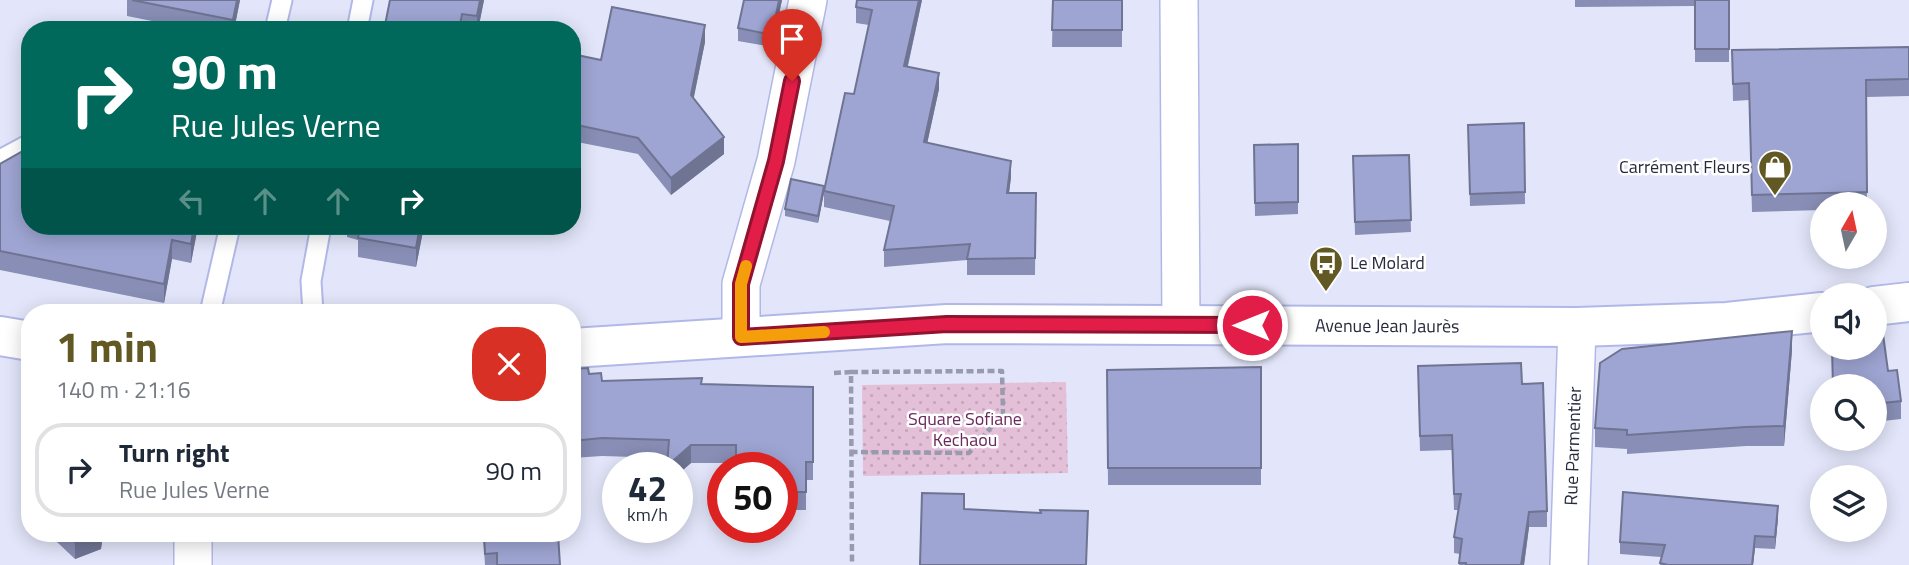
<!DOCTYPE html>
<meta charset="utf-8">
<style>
body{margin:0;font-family:"Titillium Web",sans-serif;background:#f6f6f7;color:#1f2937;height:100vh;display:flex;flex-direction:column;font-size:26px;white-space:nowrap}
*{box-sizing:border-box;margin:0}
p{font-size:23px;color:#747a83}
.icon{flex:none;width:38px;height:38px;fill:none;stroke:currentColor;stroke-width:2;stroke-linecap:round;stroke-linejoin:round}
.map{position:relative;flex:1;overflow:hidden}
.side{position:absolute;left:21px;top:304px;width:560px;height:238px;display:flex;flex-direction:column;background:#fff;border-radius:28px;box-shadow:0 4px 18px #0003}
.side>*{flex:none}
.guide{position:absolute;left:21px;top:21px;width:560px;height:214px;border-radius:28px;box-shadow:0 4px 18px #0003;background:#00695c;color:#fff;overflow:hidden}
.needle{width:46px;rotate:9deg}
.buttons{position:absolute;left:1810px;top:192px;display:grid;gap:14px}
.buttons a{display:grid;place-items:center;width:77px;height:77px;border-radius:50%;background:#fff;box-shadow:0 4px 18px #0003;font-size:35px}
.speed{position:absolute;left:602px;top:452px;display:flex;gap:14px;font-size:35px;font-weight:700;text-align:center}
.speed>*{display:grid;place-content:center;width:91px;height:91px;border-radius:50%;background:#fff;box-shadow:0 4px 18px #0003;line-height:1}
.speed small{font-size:18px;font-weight:400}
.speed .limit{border:10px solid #d22;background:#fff;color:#111}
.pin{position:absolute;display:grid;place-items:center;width:60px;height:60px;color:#fff;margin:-72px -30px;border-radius:50% 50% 50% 0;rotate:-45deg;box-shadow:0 0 7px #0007}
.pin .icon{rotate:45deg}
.me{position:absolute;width:77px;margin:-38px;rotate:270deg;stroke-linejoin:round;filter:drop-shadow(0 0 5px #0008)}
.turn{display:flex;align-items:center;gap:24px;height:147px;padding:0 35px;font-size:32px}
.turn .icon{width:91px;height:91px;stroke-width:2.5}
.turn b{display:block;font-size:49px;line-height:60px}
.lanes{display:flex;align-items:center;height:66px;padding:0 35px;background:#0003;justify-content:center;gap:35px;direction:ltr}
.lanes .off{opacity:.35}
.round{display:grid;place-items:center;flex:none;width:74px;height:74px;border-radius:28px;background:#f6f6f7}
.head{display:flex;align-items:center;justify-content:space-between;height:119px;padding:0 35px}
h1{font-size:42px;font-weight:700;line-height:52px;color:#625824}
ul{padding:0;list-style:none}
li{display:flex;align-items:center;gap:21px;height:94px;margin:0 14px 10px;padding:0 21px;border:4px solid #e0e1e3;border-radius:28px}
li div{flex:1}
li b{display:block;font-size:26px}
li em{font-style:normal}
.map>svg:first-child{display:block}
.grass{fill:url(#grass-dots)}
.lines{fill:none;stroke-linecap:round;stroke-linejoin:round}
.service-casing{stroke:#b1b8e7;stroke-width:23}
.minor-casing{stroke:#b1b8e7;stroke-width:40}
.secondary-casing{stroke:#b1b8e7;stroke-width:42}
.path{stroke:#989bae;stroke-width:4.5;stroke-dasharray:7 3.5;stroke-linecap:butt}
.service{stroke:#fff;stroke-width:19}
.minor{stroke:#fff;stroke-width:37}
.secondary{stroke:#fff;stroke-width:38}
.wall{fill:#888eb5}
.shaded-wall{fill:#6f7493}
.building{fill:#9ea5d2;stroke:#6f7493;stroke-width:2}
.route-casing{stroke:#92132f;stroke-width:18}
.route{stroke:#e11d48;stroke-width:12}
.slow{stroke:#f59e0b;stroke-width:12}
.labels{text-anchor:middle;stroke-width:5;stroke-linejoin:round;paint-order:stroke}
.poi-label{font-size:18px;fill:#282b3d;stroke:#fff;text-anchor:end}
.street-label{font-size:18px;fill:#282b3d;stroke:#fff}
.park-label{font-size:18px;fill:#6b285b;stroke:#fff}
</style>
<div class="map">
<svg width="1909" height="565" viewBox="0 0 1909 565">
<defs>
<pattern id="grass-dots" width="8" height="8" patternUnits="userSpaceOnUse" patternTransform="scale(1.75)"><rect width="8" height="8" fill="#e4c0d8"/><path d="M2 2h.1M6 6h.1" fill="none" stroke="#c4a5ba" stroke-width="1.8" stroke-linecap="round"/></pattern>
</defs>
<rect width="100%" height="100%" fill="#e3e6fa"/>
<path class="grass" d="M1066,382L1068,473L863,476L862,385Z"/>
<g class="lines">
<g class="service-casing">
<g id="service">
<path d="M275,30L282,0"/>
<path d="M357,30L363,0"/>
<path d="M0,160L30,144"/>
<path d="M210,313L230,226"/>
<path d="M313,313L311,281L321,226"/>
</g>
</g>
<g class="minor-casing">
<g id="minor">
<path d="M1179,0L1181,325"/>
<path d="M741,337V284L776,161L808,0"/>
<path d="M193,534V565"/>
<path id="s1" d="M1569,565L1577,327"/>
</g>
</g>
<g class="secondary-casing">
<g id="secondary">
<path d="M1874,306L1909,302"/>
<path d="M0,336L30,341"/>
<path id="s2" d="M572,348L947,324L1577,327L1727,322L1822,312"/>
</g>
</g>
<g class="path">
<path d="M851,372L1002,371L1003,413L969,453L852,452"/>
<path d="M834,373L851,372L852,565"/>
</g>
<use href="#service" class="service"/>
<use href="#minor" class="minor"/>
<use href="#secondary" class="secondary"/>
</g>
<g class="wall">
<path d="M127,0H240L234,30H197L127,16Z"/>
<path d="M484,0L478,30H384Z"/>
<path d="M782,0L772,47L738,41V28Z"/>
<path d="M857,0H922L908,66L939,89L927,143L1011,177L1009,193H1036L1035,275H967V260L884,267V250L890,221L824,207V191L854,94L869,25L856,23V7Z"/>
<path d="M1053,0H1122V47H1052Z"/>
<path d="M1575,0H1729V62H1695V6L1575,7Z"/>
<path d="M705,42L693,99L724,154L671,195L638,154L572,141V54L601,60Z"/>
<path d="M1909,47V96L1866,97L1867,205H1822V210L1752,212L1749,100L1733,101L1732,50Z"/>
<path d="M1524,123L1525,204L1470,206L1468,125Z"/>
<path d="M1298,144V214L1255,216L1254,145Z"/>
<path d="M1409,155L1411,232L1355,235L1353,156Z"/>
<path d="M0,164L198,226L191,263L172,259L164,303L0,270Z"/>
<path d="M824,193L818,223L785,216V209Z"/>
<path d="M347,226H424L416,267L358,257V240L347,237Z"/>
<path d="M1792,350L1784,446H1746L1627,454V449L1595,447V428Z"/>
<path d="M1261,367V485H1108L1107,370Z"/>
<path d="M572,369L589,374L602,381L813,387V480H806V510H782V467H736V463H691L677,475V467H667L668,458L602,456L572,458Z"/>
<path d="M1418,381L1522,384L1547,511V527H1529L1524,565H1459L1460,554L1454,553V537L1458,510H1454L1452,450L1420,451Z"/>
<path d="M1874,387L1901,401V419L1874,422Z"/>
<path d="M1778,518L1775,549L1755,548L1753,565H1660L1661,557L1620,554V542Z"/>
<path d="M57,534H103L101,549L75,559L57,542Z"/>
<path d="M483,534L560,565H485Z"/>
</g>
<g class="shaded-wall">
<path d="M237,0H240L234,30H233V20Z"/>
<path d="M480,0H484L478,30H477V16Z"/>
<path d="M779,0H782L772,47V35Z"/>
<path d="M919,0H922L904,82V66Z"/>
<path d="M462,14V30H459Z"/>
<path d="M705,25V42L691,112V95Z"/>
<path d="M939,73V89L924,158V142Z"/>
<path d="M724,137V154L671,195V178Z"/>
<path d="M1011,161V177L1007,209V193Z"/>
<path d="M824,186V193L818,223V216Z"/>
<path d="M194,226H198L191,263V244Z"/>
<path d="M420,226H424L416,267V248Z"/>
<path d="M172,240V259L164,303V284Z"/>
<path d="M1792,331V350L1784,446V426Z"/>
<path d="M691,445V463L677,475V467H667V466Z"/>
<path d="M1778,506V518L1775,549V537Z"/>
<path d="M1529,512V527L1524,565H1521Z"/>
<path d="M99,534H103L101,549L75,559V542Z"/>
<path d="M1755,536V548L1753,565H1752Z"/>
</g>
<g class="building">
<path d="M132,0H237L233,20Z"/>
<path d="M390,0H480L477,16L462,14L459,30H384Z"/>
<path d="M744,0H779L772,35L738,28Z"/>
<path d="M857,0H919L904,66L939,73L924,142L1011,161L1007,193H1036L1035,258L967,259L970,244L884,250L894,206L824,191L845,93L854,94L872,10L856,7Z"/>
<path d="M1053,0H1122V30H1052Z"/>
<rect x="1695" y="0" width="34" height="49"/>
<path d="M612,7L705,25L691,95L724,137L671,178L638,138L572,124V54L601,60Z"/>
<path d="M1909,47V79L1866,80L1867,192L1752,195L1749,83L1733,84L1732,50Z"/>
<path d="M1524,123L1525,192L1470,194L1468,125Z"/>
<path d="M1298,144V202L1255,203L1254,145Z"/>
<path d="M30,147V226H194L191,244L172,240L164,284L0,251V164Z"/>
<path d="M1409,155L1411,220L1355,222L1353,156Z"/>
<path d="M791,179L824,186L818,216L785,209Z"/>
<path d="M360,226H420L416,248L358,238Z"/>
<path d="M1882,327L1888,371L1897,370L1901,401L1874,404V387H1833L1832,348H1874V328Z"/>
<path d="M1792,331L1784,426L1746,427L1627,435V430L1595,428L1600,363L1622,349Z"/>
<path d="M1521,363L1522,384L1543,383L1547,511L1529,512L1521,565H1466V563H1459L1462,539L1454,537L1461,494H1454L1452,435L1420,436L1418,366Z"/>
<path d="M1261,367V468H1108L1107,370Z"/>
<path d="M588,368L589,374L601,373L602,381L702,378L701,384L813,387V462H806V492H782V467H745V464L736,463V445H691L667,466L669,440L602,438L572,441V369Z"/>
<path d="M1623,492L1778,506L1775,537L1755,536L1752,565H1668L1660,563L1665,545L1620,542Z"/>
<path d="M922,493L964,494V509L1041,513L1040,510L1088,511L1086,565H920Z"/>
<path d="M66,534H99L75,542Z"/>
<path d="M484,534H558L560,565H497V553L485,554Z"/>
</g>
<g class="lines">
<g class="route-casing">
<path id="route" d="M792,81L776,161L741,284V337L947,324L1252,325"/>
</g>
<use href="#route" class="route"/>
<path class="slow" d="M746,266L741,284V337L824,332"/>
</g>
<defs>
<g id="shop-pin" transform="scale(1.75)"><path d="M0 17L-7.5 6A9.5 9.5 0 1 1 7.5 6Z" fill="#625824" stroke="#fff"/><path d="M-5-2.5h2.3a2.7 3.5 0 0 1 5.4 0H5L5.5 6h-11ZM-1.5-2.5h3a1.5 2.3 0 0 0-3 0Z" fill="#fff"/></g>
<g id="bus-pin" transform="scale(1.75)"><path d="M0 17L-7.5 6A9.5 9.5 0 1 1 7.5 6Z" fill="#625824" stroke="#fff"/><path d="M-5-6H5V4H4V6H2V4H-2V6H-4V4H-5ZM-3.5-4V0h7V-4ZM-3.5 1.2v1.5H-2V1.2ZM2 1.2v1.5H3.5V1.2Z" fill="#fff"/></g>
</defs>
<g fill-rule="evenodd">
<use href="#shop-pin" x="1775" y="167"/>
<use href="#bus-pin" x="1326" y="263"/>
</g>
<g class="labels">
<g class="poi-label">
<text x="1750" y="173">Carrément Fleurs</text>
<text x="1350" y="269" text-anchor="start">Le Molard</text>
</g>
<g class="street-label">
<text dy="6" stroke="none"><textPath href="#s2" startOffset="816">Avenue Jean Jaurès</textPath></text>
<text dy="6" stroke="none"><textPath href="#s1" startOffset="119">Rue Parmentier</textPath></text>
</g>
<g class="park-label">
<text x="965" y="425">Square Sofiane<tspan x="965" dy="21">Kechaou</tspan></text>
</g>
</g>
</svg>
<div class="buttons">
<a><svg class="needle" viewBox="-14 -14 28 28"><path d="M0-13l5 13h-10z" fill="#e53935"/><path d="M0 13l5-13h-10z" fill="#747a83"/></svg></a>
<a><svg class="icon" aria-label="sound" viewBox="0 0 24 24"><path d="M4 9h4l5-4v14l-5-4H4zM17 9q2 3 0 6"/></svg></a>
<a><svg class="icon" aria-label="search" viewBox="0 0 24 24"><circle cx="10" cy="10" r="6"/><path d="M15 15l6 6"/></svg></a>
<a><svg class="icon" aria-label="layers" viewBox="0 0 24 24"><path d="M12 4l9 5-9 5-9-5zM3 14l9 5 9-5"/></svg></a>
</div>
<div class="speed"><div>42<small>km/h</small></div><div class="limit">50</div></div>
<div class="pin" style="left:792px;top:81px;background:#d93025"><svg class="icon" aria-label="arrive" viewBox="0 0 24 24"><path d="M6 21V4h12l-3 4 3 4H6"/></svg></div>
<svg class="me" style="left:1252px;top:325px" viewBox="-20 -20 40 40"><circle r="17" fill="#e11d48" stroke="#fff" stroke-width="3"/><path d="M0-11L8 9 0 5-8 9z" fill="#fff"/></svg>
<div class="guide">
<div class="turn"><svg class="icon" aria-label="right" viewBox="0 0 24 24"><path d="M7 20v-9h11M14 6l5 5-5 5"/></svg><div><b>90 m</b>Rue Jules Verne</div></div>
<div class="lanes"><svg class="icon off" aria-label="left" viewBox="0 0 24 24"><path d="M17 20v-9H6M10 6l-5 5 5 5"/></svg><svg class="icon off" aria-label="ahead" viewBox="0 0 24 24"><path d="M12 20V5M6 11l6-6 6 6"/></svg><svg class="icon off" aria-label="ahead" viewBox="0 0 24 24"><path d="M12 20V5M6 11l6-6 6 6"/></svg><svg class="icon" aria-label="right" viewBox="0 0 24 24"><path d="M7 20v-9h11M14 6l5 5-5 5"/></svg></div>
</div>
<section class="side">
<div class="head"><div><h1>1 min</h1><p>140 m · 21:16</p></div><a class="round" style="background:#d93025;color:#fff"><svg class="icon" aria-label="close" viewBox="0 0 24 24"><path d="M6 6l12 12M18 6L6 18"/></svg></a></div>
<ul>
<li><svg class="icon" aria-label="right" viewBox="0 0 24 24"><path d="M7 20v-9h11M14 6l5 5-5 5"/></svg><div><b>Turn right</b><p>Rue Jules Verne</p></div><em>90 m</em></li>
</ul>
</section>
</div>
